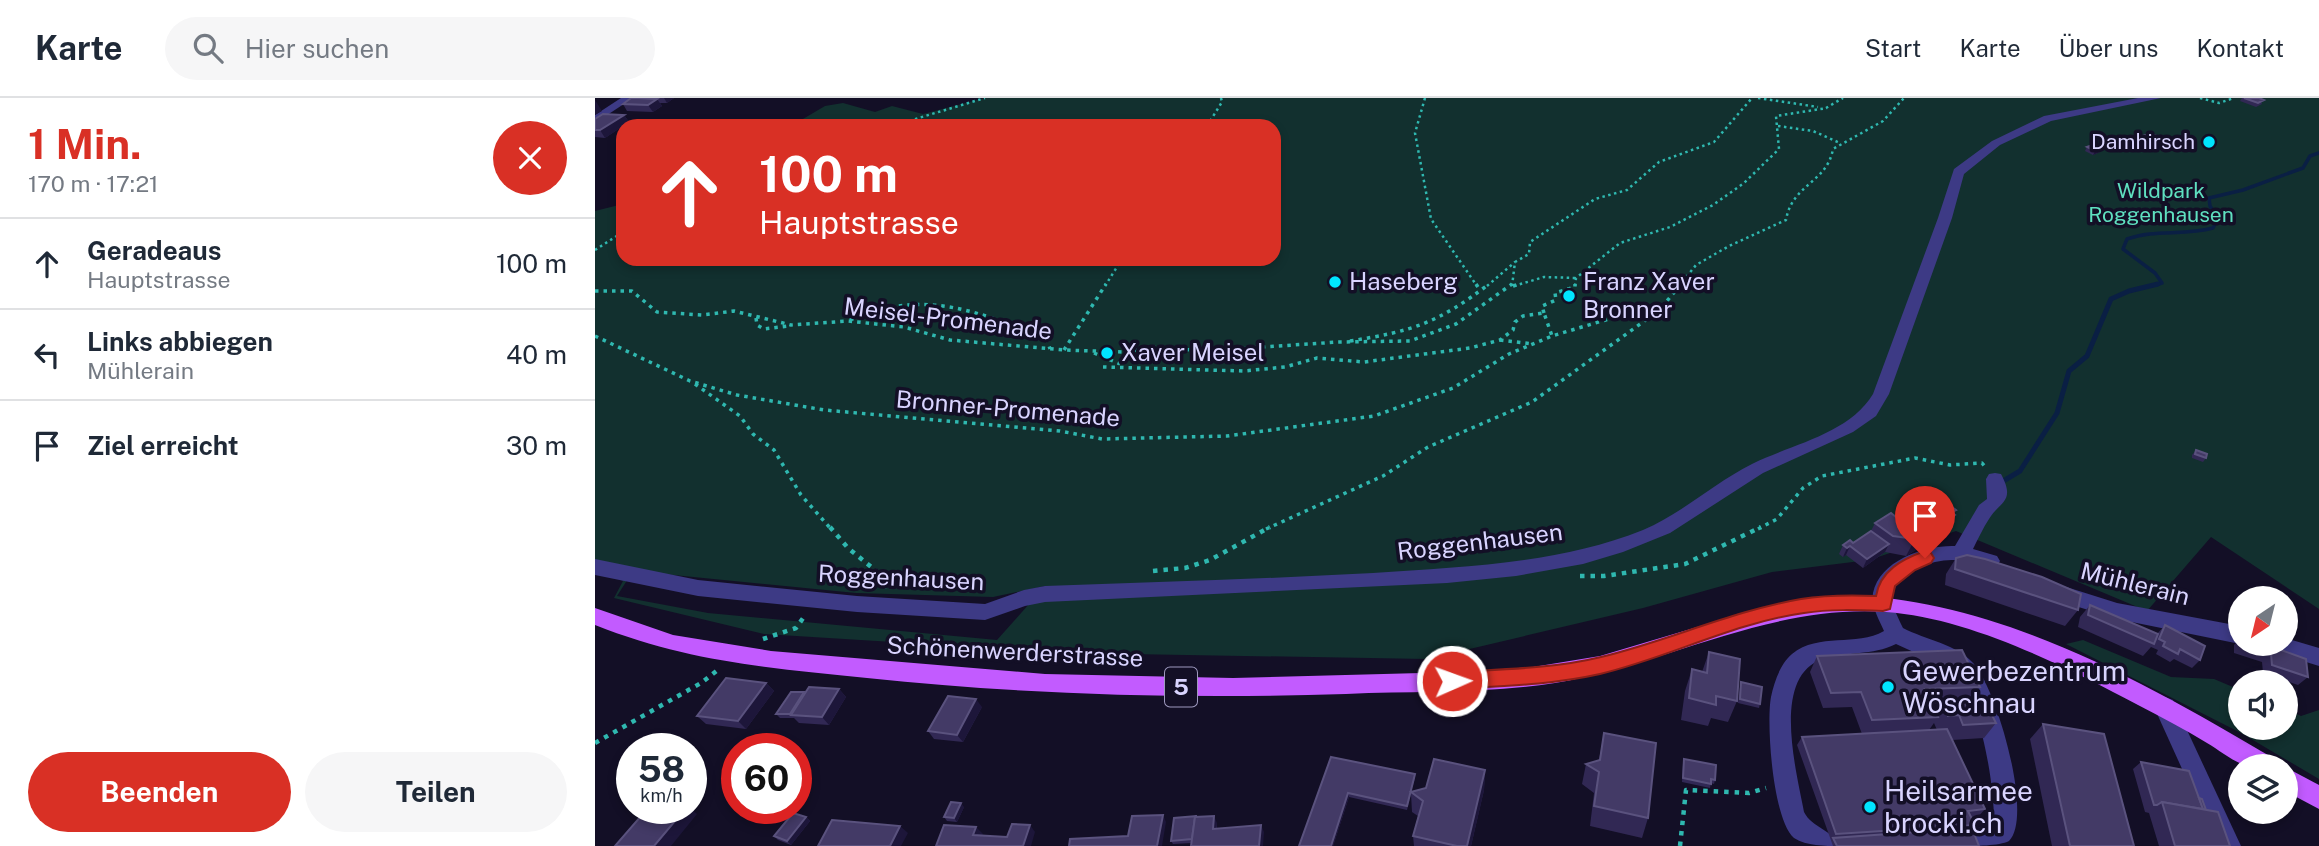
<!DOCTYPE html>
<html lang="de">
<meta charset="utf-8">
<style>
body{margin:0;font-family:"Public Sans",sans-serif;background:#f6f6f7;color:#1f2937;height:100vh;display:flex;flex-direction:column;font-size:26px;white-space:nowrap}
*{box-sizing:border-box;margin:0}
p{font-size:23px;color:#747a83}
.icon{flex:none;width:38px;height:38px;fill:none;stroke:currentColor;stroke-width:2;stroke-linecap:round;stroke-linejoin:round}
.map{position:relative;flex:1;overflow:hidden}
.drawer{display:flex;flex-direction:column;background:#fff;width:595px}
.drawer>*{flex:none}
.hud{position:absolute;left:21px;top:21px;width:665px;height:147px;border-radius:21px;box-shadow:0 4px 10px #0003;background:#d93025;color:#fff;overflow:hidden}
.needle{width:46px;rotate:215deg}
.tools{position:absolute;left:1633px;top:488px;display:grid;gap:14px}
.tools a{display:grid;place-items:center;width:70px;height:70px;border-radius:50%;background:#fff;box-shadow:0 4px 10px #0003;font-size:35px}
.speed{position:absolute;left:21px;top:635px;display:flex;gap:14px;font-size:35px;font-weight:700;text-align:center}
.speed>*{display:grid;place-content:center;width:91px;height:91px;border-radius:50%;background:#fff;box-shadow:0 4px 10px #0003;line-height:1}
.speed small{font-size:18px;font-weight:400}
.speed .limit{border:10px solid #d22;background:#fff;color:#111}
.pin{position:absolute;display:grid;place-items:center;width:60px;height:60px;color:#fff;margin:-72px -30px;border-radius:50% 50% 50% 0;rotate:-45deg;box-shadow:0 0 7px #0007}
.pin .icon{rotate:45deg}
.me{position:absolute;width:77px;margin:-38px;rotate:88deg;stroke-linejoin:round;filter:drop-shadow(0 0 5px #0008)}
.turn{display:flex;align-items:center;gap:24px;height:147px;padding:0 28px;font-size:32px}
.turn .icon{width:91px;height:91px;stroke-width:2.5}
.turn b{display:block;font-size:49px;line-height:60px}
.round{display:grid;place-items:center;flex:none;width:74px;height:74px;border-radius:37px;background:#f6f6f7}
.summary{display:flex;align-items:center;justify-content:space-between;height:119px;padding:0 28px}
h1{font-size:42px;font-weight:700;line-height:52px;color:#d93025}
.cta{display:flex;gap:14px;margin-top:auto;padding:14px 28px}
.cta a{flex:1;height:80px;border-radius:42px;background:#d93025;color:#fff;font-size:28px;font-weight:700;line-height:80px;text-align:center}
.cta a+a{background:#f6f6f7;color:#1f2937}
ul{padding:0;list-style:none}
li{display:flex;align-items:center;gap:21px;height:91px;padding:0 28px;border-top:2px solid #e0e1e3}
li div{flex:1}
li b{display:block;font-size:26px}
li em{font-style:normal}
header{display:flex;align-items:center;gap:42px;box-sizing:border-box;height:98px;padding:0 35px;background:#fff;border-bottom:2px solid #e0e1e3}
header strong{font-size:33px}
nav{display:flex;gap:38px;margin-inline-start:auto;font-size:24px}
.search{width:490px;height:63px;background:#f6f6f7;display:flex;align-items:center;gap:18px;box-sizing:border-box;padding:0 24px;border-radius:38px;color:#747a83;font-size:26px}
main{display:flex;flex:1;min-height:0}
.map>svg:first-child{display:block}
.green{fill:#12302f;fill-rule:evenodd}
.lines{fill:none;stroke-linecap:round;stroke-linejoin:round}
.stream-far1{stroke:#0a1f44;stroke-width:3.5}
.stream{stroke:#0a1f44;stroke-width:5}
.path-far2{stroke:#2fb8b0;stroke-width:2.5;stroke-dasharray:2.5 3.5;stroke-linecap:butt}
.path-far1{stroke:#2fb8b0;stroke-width:3.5;stroke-dasharray:3.5 5;stroke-linecap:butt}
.path{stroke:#2fb8b0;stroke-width:4.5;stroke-dasharray:4.5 6;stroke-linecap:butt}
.minor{fill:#3d3a85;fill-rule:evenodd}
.major{fill:#c25bff;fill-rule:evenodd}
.wall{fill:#312854;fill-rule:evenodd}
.shaded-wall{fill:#1d163a}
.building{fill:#433a66;stroke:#5a527e;stroke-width:2}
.route{fill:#d93025;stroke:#8d1f18;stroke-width:2}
.poi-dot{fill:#00e5ff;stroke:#130f26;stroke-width:2.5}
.labels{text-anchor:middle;stroke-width:7;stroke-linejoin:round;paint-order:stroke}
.far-poi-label{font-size:21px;fill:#d9d4ff;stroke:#130f26;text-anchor:end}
.far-park-label{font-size:21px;fill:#5fe0c0;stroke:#130f26}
.shield{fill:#130f26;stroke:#9e99be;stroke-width:2}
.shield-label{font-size:23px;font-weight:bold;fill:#d9d4ff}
.poi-label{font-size:24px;fill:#d9d4ff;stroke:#130f26;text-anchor:start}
.street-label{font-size:24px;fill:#d9d4ff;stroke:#130f26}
.near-poi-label{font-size:28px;fill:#d9d4ff;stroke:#130f26;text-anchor:start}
</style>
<header>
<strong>Karte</strong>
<div class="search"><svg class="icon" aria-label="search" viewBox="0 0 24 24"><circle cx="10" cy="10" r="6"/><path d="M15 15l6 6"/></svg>Hier suchen</div>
<nav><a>Start</a><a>Karte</a><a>Über uns</a><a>Kontakt</a></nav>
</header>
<main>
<section class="drawer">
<div class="summary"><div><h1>1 Min.</h1><p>170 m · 17:21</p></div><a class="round" style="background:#d93025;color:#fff"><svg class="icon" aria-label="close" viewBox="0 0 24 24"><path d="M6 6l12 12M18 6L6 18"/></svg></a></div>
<ul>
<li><svg class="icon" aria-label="ahead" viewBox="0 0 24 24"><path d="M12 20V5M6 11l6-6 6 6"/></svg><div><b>Geradeaus</b><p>Hauptstrasse</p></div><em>100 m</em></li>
<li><svg class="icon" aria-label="left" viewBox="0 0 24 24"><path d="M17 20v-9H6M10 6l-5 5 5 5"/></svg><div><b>Links abbiegen</b><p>Mühlerain</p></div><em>40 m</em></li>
<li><svg class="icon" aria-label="arrive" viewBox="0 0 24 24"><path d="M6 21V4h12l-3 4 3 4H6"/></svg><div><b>Ziel erreicht</b></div><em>30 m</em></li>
</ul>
<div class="cta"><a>Beenden</a><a>Teilen</a></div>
</section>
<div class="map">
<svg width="1724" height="748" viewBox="0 0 1724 748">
<rect width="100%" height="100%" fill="#130f26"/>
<g class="green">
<path d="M390,0H1724V511L1616,439L1552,513L1361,433L1274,462L1177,474L1048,510L832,561L477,555L169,536L19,500L28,483L0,469V113L28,106V161H679V28H196L230,8L248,5L280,14L297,8L328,16ZM38,473L261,495L398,499L450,488L402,542L113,515L22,498Z"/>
<path d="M1488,542L1576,579L1619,581L1645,592V630H1690L1691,611L1706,618L1724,612V681L1646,635L1471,546Z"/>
</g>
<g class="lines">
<path class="stream-far1" d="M1556,188L1567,185L1560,175L1528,151L1532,141C1560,131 1589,138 1618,130L1623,121L1615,108L1614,100L1648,92L1708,70L1715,58L1724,55"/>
<path class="stream" d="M1410,382L1425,373L1462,315L1474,273L1492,258L1516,201L1534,193L1563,186"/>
<g class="path-far2">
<path d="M830,0L820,35L836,121L882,188"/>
<path d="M1163,0L1223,9"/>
<path d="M1605,0L1624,5L1639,0"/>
<path d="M1231,10L1248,0"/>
<path d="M297,28L390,0"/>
<path d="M612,28L627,4L626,0"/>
<path d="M1183,28L1218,33L1245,45"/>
<path d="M0,152L28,134"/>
<path d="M510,188L527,161"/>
<path d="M892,188L920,164"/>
<path d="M917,188L920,164L934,156L935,144L1000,101L1032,92L1064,64L1119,44L1157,0"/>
<path d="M919,188L949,179L981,180"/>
<path d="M980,188L981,180L1025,145L1075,129L1118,107L1149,85L1184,51L1181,18L1232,10"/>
<path d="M1084,188L1101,167L1134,148L1191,122C1197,86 1232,85 1238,51L1288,23L1309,0"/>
</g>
<g class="path-far1">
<path d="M881,186L885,192"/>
<path d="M918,188L925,186"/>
<path d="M0,193H37L62,214L107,217L139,213L196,227L253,223L309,229L355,242L469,252L530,254L560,249L609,253L743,244L815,243L861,226L917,186"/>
<path d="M949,215L947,208L961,202L960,195L980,189V186"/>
<path d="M161,220L162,227L169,231L194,228"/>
<path d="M255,222C328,190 382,213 452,241L455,251"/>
<path d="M0,238L95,283L142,297L229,312L465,333L507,341L632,338L779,318L858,290L914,256L957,238L1027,217L1067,209L1086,186"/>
<path d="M905,242L938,246"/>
<path d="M755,243C818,233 843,225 894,186"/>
<path d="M469,252L511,186"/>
<path d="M499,255L525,266"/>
<path d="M508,269L649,273L690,269L722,260L769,264L875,250L905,242L918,232L920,224L928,218L949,215L957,238"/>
<path d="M100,286L145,318L158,336L179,352L206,397L236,431"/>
<path d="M671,431L788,378L833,349L937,304L1066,211"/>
<path d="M1163,431L1182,421L1208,390L1227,378L1320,360L1355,367L1387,365L1391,370"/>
</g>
<g class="path">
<path d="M235,429L253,450L291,481L289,490"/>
<path d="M558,473L590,470L615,462L675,429"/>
<path d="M985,478H1009L1090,466L1166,429"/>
<path d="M168,541L201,530L211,516"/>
<path d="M0,645L106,585L124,571"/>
<path d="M1085,748L1091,692L1154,695L1171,690"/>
</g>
<g class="minor">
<path d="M26,0H38L0,25V17Z"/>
<path d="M1543,0H1566L1456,23L1405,47L1369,76L1357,120L1294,296L1281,318L1258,334L1168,375L1075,435L1028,454L988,466L921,478L852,485L450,504L430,508L390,522L262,514L103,498L0,477V461L103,482L262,498L390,506L429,492L450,488C559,484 669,481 778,475C868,469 963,466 1048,432C1088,415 1119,385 1157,366C1197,346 1254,336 1278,296L1343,120L1359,71L1397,43L1449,18Z"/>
<path d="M1400,375L1406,376C1421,404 1405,403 1394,421C1388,430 1383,441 1378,451L1402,458L1405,463L1402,468C1389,472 1373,464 1359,462C1340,461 1304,472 1299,494C1295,506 1303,519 1308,530C1331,542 1362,546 1379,566C1401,590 1439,718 1414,743C1404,748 1380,748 1367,748L1364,741L1368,733L1396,727L1399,722C1399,685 1385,598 1358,572L1301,546C1277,558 1252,553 1228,561C1175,578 1202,675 1209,714C1217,730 1238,732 1245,748C1229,748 1212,748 1199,740C1178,722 1171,627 1176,599C1179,585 1185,566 1197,556C1224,534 1261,549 1289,533C1284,521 1276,509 1278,495C1285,462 1330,447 1360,448L1384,407L1392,401L1391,381L1394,376Z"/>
<path d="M1465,487L1522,505L1645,528V546L1522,521L1458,501L1455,495L1458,489Z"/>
<path d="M1690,540L1724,550V568L1673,552L1670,546H1690Z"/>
<path d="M1570,599L1578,602L1646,748H1622L1559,609L1562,602Z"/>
</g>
<g class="major">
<path d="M1249,497C1404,501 1549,584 1680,661L1683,668C1673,669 1659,671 1649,667C1636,662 1624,652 1612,645C1589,631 1566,619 1543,607C1469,568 1375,520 1291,514C1175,506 1072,566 960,585C891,596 821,593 751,596C591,601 432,597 272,580C175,570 93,564 0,527V510L78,537L176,553L450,576L638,580L864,574L938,569L1005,558L1166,510L1207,501Z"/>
<path d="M1690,669L1724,687V711L1690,693Z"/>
</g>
</g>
<g class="wall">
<path d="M36,0H79L72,5H65L67,8L58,14L32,13L28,6Z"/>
<path d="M1647,0H1664L1667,6L1661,9L1645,3Z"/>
<path d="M29,17L34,24L10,40L0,39V21Z"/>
<path d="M1547,38L1569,48L1562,50L1550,47L1545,42Z"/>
<path d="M1492,49L1505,54L1498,57L1490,53Z"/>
<path d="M1601,352L1611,360L1608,364L1597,360V357Z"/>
<path d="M1340,401L1361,412L1359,415L1360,417L1351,433L1311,458L1290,454L1268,470L1251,457L1248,459L1244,456L1248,447L1258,445L1276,433L1280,425L1301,419Z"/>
<path d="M1361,460L1483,512L1470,528L1350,487L1351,476Z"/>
<path d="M1495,507L1562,536L1570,527L1605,562L1597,570L1579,561L1575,564L1561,556L1563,552L1556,549L1548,558L1483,529L1485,519Z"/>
<path d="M1645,540V546H1685L1686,552L1713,579L1703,587L1668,575L1667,564L1639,555V547Z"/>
<path d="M1114,554L1142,603L1133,624L1116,620L1113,628L1086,622L1090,593L1097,571L1107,574Z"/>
<path d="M1222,558L1385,589L1374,604L1337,606L1342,616L1348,607L1401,625L1389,640L1357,642L1390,711L1383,719H1376L1380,727L1377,730L1384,748H1238L1202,647L1207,639L1267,636L1257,609L1228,610L1215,574ZM1339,625L1342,632H1334Z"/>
<path d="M1146,584L1165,606L1164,610L1143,605L1145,589Z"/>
<path d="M171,585L179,593L151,631L111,626L102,618Z"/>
<path d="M244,591L251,599L234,627L204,625L199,620H185L181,616L209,594Z"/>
<path d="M387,609L368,644L339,641L333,633Z"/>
<path d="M1448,626L1539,748H1457L1435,641Z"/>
<path d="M1009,635L1053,720L1047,740L995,728L999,695L987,686L991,666L1004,662Z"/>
<path d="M736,659L820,680L816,694L890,672L889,692L876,748H819L818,738L823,718L817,714L816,696L812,712L754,699L738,748H704Z"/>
<path d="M1089,661L1120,682L1119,686L1116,685L1115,690L1087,684L1088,665Z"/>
<path d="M1546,664L1604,700L1635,748H1564L1554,715L1550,714L1538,671Z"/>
<path d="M369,709L362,724L352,723L349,719Z"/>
<path d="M211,719L215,723L196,747L183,742L179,738Z"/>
<path d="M622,725V730L669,734L597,745L578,746L576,743Z"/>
</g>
<g class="shaded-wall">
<path d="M69,0H79L72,5Z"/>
<path d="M62,1L67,8L58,14L53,7Z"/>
<path d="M0,2L7,13L0,17Z"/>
<path d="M29,17L34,24L10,40L5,32Z"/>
<path d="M1572,44L1569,48L1562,50L1565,46Z"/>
<path d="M1507,50L1505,54L1498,57L1500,53Z"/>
<path d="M1360,417L1351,433L1311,458L1320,441Z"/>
<path d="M1294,446L1290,454L1268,470L1272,461Z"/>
<path d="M1255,448L1251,457L1248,459L1252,450Z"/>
<path d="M171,585L179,593L151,631L143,623Z"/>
<path d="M244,591L251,599L234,627L227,619Z"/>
<path d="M381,601L387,609L368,644L362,637Z"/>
<path d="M890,672L889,692L876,748H872Z"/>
<path d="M820,676V680L812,712V708Z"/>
<path d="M753,695L754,699L738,748H736Z"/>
<path d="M366,705L369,709L362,724L359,720Z"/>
<path d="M91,710H95L102,716L76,748H59Z"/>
<path d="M568,717L571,724L567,748H562Z"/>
<path d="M619,718L622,725L621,738L618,731Z"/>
<path d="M211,719L215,723L196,747L192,743Z"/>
<path d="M435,727L440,734L436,748H428Z"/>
<path d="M666,727L669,734L668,748H664Z"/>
<path d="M305,728L313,735L306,748H295Z"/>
<path d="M381,729L388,736L385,744L378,737Z"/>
</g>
<g class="building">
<path d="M36,0H43L62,1L53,7L28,6Z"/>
<path d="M1649,0H1664L1669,2L1663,5Z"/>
<path d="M8,16L29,17L5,32H0V21Z"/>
<path d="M1554,36L1566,39L1572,44L1565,46L1552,44L1547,38Z"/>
<path d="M1500,46L1507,50L1500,53L1492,49Z"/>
<path d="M1601,352L1612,356L1611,360L1600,356Z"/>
<path d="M1336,398L1360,417L1320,441L1298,438L1280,425L1296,415L1301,419Z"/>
<path d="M1343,399L1361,412L1357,414L1340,401Z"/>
<path d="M1276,433L1294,446L1272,461L1255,448L1252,450L1248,447L1255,442L1258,445Z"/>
<path d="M1372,457L1390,461L1447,479L1486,496L1483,512L1360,471L1361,460Z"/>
<path d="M1495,507L1563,536L1559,546L1493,517Z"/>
<path d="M1570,527L1610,548L1605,562L1585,551L1583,556L1568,548L1570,544L1564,541Z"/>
<path d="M1648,546H1685L1686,552L1711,561L1713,579L1677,567L1676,556Z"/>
<path d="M1367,552L1385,589L1330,591L1343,619L1277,622L1266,594L1236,595L1222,558Z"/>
<path d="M1114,554L1145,561L1142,603L1121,598V607L1094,600L1097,571L1112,575Z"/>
<path d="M131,580L171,585L143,623L102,618Z"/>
<path d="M1146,584L1167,589L1165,606L1145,601Z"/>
<path d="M214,589L244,591L227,619L196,617Z"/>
<path d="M196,594H209L195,616H181Z"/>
<path d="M353,598L381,601L362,637L333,633Z"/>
<path d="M1391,605L1401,625L1368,627L1364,617L1353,618L1348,607Z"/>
<path d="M1448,626L1509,636L1539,748H1475Z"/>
<path d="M1352,631L1390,711L1373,713L1380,727L1241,736L1207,639Z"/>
<path d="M1009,635L1061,645L1053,720L999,708L1004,674L991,666L1005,662Z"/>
<path d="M736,659L820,676L812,708L753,695L736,748H704Z"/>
<path d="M839,661L890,672L872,748H862L818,738L828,703L816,694L831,690Z"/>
<path d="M1089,661L1121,667L1120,682L1116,681V686L1088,680Z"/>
<path d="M1546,664L1594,673L1608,711L1567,704L1562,707H1559Z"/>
<path d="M1604,700L1607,701L1611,712L1608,711Z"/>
<path d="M356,704L366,705L359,720L349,719Z"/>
<path d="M1567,704L1623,714L1635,748H1580Z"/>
<path d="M53,710H91L59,748H20Z"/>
<path d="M198,715L211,719L192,743L179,738Z"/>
<path d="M568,717L562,748H474L475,741L533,738L537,718Z"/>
<path d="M602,718L600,719L597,741L576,743L579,720Z"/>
<path d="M619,718L618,731L666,727L664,748H596L600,719Z"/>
<path d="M237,722L305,728L295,748H223Z"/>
<path d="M417,726L435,727L428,748H341L349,727L381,729L378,737L412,739Z"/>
<path d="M1377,730L1384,748H1242L1238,740Z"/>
</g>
<path class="route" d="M1330,453L1336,455L1339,460L1336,465L1320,472L1300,488L1295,511L1288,513C1262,512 1235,511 1209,515C1138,525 1073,560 1005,576C956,587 906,588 857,591L850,589L847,583L850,577L857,574C906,571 957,571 1006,559C1073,543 1137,513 1206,501C1230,497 1256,497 1281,498C1285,473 1307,461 1330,453Z"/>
<g class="poi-dot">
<circle cx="1614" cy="44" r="7"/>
<circle cx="740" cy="184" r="7"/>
<circle cx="974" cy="198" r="7"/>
<circle cx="512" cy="255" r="7"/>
<circle cx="1293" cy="589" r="7"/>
<circle cx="1275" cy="709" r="7"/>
</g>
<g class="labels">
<g class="far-poi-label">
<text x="1600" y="51">Damhirsch</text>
</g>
<g class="far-park-label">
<text x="1566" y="100">Wildpark<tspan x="1566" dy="24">Roggenhausen</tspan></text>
</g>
<rect class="shield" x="570" y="569.5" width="32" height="39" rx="5"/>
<g class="shield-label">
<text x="586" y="597">5</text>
</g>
<g class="poi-label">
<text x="754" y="192">Haseberg</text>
<text x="988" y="192">Franz Xaver<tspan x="988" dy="28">Bronner</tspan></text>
<text x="526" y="263">Xaver Meisel</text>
</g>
<g class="street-label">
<text transform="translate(353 221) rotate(7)" y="8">Meisel-Promenade</text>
<text transform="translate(413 311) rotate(5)" y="8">Bronner-Promenade</text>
<text transform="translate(885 444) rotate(-7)" y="8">Roggenhausen</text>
<text transform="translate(306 480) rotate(3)" y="8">Roggenhausen</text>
<text transform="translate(1540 486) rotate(14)" y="8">Mühlerain</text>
<text transform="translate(420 554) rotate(3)" y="8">Schönenwerderstrasse</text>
</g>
<g class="near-poi-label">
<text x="1307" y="583">Gewerbezentrum<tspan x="1307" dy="32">Wöschnau</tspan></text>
<text x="1289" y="703">Heilsarmee<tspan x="1289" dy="32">brocki.ch</tspan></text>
</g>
</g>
</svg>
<div class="tools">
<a><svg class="needle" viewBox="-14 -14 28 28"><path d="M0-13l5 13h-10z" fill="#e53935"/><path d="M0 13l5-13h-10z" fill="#747a83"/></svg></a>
<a><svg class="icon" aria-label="sound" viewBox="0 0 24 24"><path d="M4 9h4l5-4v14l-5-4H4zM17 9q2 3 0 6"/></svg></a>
<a><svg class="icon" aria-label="layers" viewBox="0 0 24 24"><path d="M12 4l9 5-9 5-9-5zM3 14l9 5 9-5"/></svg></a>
</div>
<div class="speed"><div>58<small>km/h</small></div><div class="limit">60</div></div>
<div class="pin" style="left:1330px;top:460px;background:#d93025"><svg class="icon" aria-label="arrive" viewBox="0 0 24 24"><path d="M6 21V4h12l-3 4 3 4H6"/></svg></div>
<svg class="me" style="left:857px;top:583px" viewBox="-20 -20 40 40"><circle r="17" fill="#d93025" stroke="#fff" stroke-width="3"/><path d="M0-11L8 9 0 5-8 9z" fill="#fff"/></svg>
<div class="hud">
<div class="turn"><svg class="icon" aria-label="ahead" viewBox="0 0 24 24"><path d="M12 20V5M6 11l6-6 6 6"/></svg><div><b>100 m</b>Hauptstrasse</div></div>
</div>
</div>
</main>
